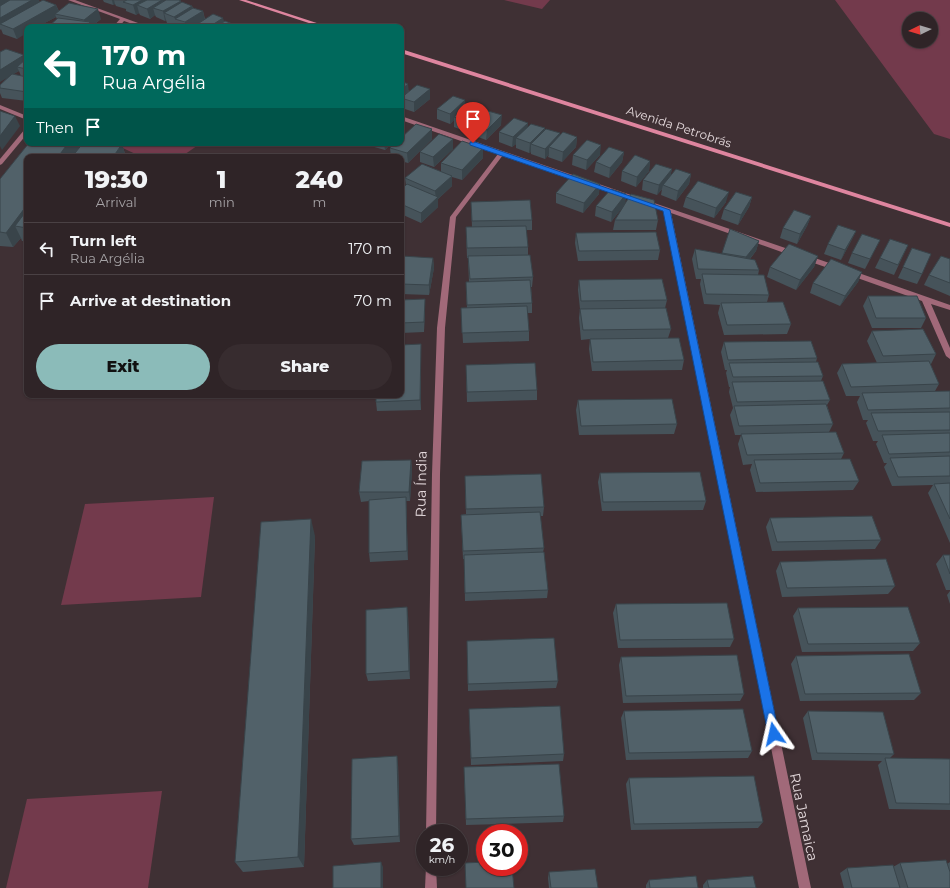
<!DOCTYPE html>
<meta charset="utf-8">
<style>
body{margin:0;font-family:Montserrat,sans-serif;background:#372c2f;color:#f1f3f6;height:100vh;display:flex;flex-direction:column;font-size:15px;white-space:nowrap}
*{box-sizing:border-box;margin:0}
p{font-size:13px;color:#a7a4a7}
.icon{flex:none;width:22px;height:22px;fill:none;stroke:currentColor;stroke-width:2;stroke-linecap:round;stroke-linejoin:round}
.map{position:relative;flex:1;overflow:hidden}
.drawer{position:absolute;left:24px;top:154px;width:380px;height:244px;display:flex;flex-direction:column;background:#2f2427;border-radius:8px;box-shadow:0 1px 3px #0004,0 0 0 1px #4a4144}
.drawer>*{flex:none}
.top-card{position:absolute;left:24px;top:24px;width:380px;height:122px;border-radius:8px;box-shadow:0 1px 3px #0004,0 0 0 1px #4a4144;background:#00695c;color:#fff;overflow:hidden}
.needle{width:26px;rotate:265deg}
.tools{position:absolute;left:902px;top:12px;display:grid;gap:8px}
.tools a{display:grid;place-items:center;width:36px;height:36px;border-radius:50%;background:#2f2427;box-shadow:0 1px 3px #0004,0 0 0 1px #4a4144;font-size:20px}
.speed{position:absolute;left:416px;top:824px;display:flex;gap:8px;font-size:20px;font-weight:700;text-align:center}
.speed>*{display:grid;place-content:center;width:52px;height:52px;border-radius:50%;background:#2f2427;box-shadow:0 1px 3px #0004,0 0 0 1px #4a4144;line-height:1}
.speed small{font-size:10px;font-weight:400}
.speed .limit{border:6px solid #d22;background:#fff;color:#111}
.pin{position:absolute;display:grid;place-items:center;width:34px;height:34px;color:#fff;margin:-41px -17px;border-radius:50% 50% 50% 0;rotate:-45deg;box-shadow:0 0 4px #0007}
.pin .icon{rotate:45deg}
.me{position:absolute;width:44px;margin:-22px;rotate:349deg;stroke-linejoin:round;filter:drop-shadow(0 0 3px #0008)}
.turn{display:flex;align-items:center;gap:14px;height:84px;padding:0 12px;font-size:18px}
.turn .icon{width:52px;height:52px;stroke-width:2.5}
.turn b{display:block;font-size:28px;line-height:34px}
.then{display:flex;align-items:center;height:38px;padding:0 12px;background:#0003;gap:8px;font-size:15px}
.eta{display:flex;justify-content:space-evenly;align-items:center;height:68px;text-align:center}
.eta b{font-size:24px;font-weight:800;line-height:28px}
.action{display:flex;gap:8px;margin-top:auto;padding:8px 12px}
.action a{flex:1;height:46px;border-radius:24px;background:#8bbbb9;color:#111;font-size:16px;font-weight:800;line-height:46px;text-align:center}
.action a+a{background:#372c2f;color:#f1f3f6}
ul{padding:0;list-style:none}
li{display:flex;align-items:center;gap:12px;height:52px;padding:0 12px;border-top:1px solid #4a4144}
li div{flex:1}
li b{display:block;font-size:15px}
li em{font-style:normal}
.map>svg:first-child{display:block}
.green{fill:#733a4c;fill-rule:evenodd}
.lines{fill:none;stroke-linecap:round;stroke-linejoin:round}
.street{fill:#a16979;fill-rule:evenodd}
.secondary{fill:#de859f;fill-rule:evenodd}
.wall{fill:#46535a;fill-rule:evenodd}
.shaded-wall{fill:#39444a}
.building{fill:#516169;stroke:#39444a}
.route{fill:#1a73e8;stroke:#114b97}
.labels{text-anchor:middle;stroke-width:4;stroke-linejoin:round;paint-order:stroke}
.far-street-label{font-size:12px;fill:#e3d8db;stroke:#3f3034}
.street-label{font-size:14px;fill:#e3d8db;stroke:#3f3034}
</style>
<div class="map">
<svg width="950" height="888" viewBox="0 0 950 888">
<rect width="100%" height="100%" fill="#3f3034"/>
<g class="green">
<path d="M504,0H550L542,9Z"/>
<path d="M835,0H950V139L934,134ZM909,19H931V41H909Z"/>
<path d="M112,143H201L181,157H142Z"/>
<path d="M214,497L201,597L61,605L85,504Z"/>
<path d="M162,791L148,888H6L27,799Z"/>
</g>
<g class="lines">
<g class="street">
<path d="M68,0H75L149,27H141L124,21L119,27H113L120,19Z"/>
<path d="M0,105L27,116V120L0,109Z"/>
<path d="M401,116L794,251L795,253L794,255H790L671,213L811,888H799L664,211L503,155L456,217L445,328L440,474L436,833H426L432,474L437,328L450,217L498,154L401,120Z"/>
<path d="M27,128V134L2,164L0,165V159L25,129Z"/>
<path d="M805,256H809L838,266L839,268L836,270H834L805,260Z"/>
<path d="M849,271H853L950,305V310L931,304L950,348V359L946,356L922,301L849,275Z"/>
<path d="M426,867H436L437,888H425Z"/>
</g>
<g class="secondary">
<path d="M239,0H246L329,27H321Z"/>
<path d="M401,49L950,223V227L401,53Z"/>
</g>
</g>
<g class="wall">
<path d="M0,0L39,2L56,5L59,11L101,19L91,27H48L57,19L56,17L37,27H27L17,39L3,34L1,29L0,30Z"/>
<path d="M103,0L181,1V3L192,6L193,8L203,11L205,19L224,21L235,25L236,27H177V26L167,23L166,20L165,21L156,17L155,15L150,19L140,15L139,13L136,15L126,11V9L116,6L115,4L113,5L104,2Z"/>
<path d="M24,55L26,59L27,58V101L2,98L0,93V85L9,76ZM19,71L21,76L13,74Z"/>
<path d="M401,81L409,91L430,99L414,112L402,108L401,100Z"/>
<path d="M465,100V107L483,108V116L501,125L486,140L473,135V127L467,132L454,127V120L450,124L437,119V109Z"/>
<path d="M528,123L527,127L545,128V130L560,133L559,136L577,137L576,147L562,162L548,157L549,154L545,159L531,154V152L529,153L516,148V144L512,147L499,142V132Z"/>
<path d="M432,129V139L408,163L401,161V157H391L390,148Z"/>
<path d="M453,139V149L434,167L420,162V152Z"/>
<path d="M29,143H111L122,144L126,157H27V241H22L21,238L13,247L0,246V179Z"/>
<path d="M360,143H392L385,150Z"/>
<path d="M483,148V158L462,180L452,177V186L438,199V207L421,223L401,214V190L406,186L405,178L441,172V163Z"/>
<path d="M624,152L622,162L609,178L594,172L596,162Z"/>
<path d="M573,155H600L586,170L572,165Z"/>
<path d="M650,161L649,171L636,187L621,181L622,171Z"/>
<path d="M672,169L670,176L691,174L689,184L676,201L661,195L662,189L657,195L642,190L643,180Z"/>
<path d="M556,193L599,194L583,213L556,203Z"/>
<path d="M626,194L625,204L611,222L595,216L596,206Z"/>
<path d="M686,197L726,202L714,218L683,207Z"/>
<path d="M752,197L749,207L738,225L721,219L724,209Z"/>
<path d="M471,202L532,220V230H526L528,247V255L533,277L532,287H531L532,303V313H527L529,331V341L463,343L461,308H467L466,282H469L468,258H467L466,227H472Z"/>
<path d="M811,216L807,226L797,244L780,238L783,228Z"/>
<path d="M615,220H658L656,230H613Z"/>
<path d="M730,229L759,241L756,251L750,259L759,270L758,275L769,295L767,302L791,324L787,334L724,335L718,313L720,305L704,304L700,284L701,279H696L692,259L695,249L722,254Z"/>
<path d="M856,231L851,241L841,260L824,254L828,244Z"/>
<path d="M576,233L660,250L658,260L578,261L575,243Z"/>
<path d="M880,240L865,269L848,263L852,253Z"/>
<path d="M908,245L894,275L875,268L880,258Z"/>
<path d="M912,248L922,274L917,284L898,278Z"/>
<path d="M818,256L814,267L796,290L767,277L770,267Z"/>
<path d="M433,258L434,268L429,295L401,294V262Z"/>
<path d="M950,259V296L924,285L929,275Z"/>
<path d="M862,272L858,282L840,306L810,293L813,283Z"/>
<path d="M579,280L667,300L665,308L671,329L668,338L684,360L682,370L592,371L589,349L590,339L581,340L579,318L580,309L578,290Z"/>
<path d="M868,296L926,318L921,328H872L863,306Z"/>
<path d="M425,299V309L424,332L401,333V300Z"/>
<path d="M872,331L936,354L931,364H930L939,384L935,391H950V543L928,493L933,485L892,486L884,467L887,463H884L876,444L878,441H873L866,423L868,420H863L857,402L860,396H846L837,373L842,364L877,363L867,341Z"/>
<path d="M724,342L817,358L816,362L823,376L821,381L830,400L827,405L833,424L829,432L844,453L841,459L859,481L853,490L756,492L750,470L752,464L743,465L738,444L741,435H735L730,415L733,408L729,392L730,387H729L726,373L727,370H725L721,352Z"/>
<path d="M421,354V410L377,411L376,402Z"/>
<path d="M466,365L537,390V400L467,402Z"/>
<path d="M578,400L677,424L674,434L579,435L576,410Z"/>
<path d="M411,460L412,470L410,501H406L408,560L370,562L369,553V501L361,502L359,492Z"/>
<path d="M600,473L706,501L703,510L602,511L598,482Z"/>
<path d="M465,476L544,507L543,516H540L544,548L543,552L548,590L547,598L465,601L464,559H463L461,515L466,514Z"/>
<path d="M770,518L881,540L875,549L772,551L766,527Z"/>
<path d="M315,536L304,867L243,872L235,862Z"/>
<path d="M943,555H950V590H946L936,564Z"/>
<path d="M780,562L895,586L888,594L782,597L776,571Z"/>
<path d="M950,591V604L947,595Z"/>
<path d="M616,604L734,639L730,647L618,648L613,613Z"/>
<path d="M798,608L920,643L913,651L802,652L793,616Z"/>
<path d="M408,615L410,679L368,681L366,674Z"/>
<path d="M467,641L558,681L556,688L468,691Z"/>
<path d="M796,656L921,693L914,700L800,701L791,664Z"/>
<path d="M621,657L744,694L740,701L623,703L619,665Z"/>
<path d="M469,709L564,754L563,761L471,765Z"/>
<path d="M624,711L752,751L748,758L626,760L621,718Z"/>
<path d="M808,711L894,754L890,758L950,759V810L889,809L878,765L882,761L812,760L803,718Z"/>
<path d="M398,763L400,842L354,845L351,839Z"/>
<path d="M464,767L564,816L563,822L466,825Z"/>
<path d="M629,778L763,822L758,828L631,830L626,784Z"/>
<path d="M950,862V888H844L840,873L847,868L893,867L900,863L947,864Z"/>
<path d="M549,872L598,888H549L548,878Z"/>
<path d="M649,880L698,888H646V885Z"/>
<path d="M707,880L756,888H703V885Z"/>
</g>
<g class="shaded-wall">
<path d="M0,0H17L0,9Z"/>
<path d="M32,0H39L41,7L0,24V18Z"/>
<path d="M112,0H114L115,4L113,5Z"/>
<path d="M142,0H153L137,5L139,13L136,15L133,5Z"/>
<path d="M162,0H165L153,8L155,15L150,19L147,9Z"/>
<path d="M181,1L183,10L164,13L166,20L165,21L163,11Z"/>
<path d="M56,5L60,14H55L56,17L37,27H27V33L17,39L13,29Z"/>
<path d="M192,6L195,15L175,19L174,17Z"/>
<path d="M98,9L101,19L91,27H85L86,26L84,20Z"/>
<path d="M203,11L205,21L196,25L195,27H186L185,22Z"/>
<path d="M223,18L226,27H209Z"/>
<path d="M24,55L27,62L17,67L19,71L0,82V70Z"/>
<path d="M408,84L409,93L401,98V100V90Z"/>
<path d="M430,89V99L414,112V102Z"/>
<path d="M465,100L466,110L454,117V120L450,124V114Z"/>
<path d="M483,108V118L473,125V127L467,132V122Z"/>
<path d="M502,115L501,125L486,140L487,130Z"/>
<path d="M15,116L20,126L2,150L0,146V136Z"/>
<path d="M402,121L403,131L401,133V122Z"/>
<path d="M528,123L527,133L516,138V144L512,147L513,137Z"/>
<path d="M545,128L544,138L531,144V152L529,153L530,143Z"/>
<path d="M432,129V139L408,163L407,153Z"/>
<path d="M560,133L559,144L549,147V154L545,159V149Z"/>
<path d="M577,137L576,147L562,162L563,152Z"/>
<path d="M453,139V149L434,167L433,157Z"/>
<path d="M68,143H84L75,157H58Z"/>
<path d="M384,143H392L385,150Z"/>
<path d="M122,144L126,157H113Z"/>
<path d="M601,145L600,155L586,170L587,160Z"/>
<path d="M483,148V158L462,180V170Z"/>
<path d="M624,152L622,162L609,178L610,168Z"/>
<path d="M650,161L649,171L636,187L637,177Z"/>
<path d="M672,169L670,179L663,185L662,189L657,195L659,185Z"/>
<path d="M691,174L689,184L676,201L678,191Z"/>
<path d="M452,176V186L438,199V207L421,223V213L436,199L435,191Z"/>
<path d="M600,184L599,194L583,213L584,203Z"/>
<path d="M729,192L726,202L714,218L716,208Z"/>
<path d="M626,194L625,204L611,222L612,212Z"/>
<path d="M752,197L749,207L738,225L741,215Z"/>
<path d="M27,205V228L15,226L21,238L13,247L6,233Z"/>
<path d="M811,216L807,226L797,244L800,234Z"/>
<path d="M856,231L851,241L841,260L845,250Z"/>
<path d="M759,241L756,251L743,267L746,257Z"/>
<path d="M818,256L814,267L796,290L800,280Z"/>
<path d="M433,258L434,268L429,295V285Z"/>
<path d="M862,272L858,282L840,306L845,296Z"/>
<path d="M425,299V309L424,332V322Z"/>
<path d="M421,344V410L420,400Z"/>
<path d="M411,460L412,470L410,501L409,492Z"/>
<path d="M406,497V507L408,560L407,551Z"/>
<path d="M311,519L315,536L304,867L298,857Z"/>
<path d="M407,607L408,615L410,679L409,671Z"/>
<path d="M397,756L398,763L400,842L399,836Z"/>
<path d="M381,862L383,867V888H381Z"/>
</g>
<g class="building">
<path d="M10,0H32L0,18V6Z"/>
<path d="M43,0L56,5L13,29L0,24Z"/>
<path d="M127,0H142L133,5L123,2Z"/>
<path d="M147,0H162L147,9L137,5Z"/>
<path d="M166,0H179L181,1L163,11L153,8Z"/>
<path d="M182,2L192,6L174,17L164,13Z"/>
<path d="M69,3L98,9L84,20L55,14Z"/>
<path d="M193,8L203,11L185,22L175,19Z"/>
<path d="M213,14L223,18L209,27H201L196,25Z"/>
<path d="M58,18L90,22L85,27H48Z"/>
<path d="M225,21L235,25L232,27H216Z"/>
<path d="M240,24L249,27H236Z"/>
<path d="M6,49L24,55L0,70V52Z"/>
<path d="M27,58V69L17,67Z"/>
<path d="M12,74L27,77V92L0,88V85Z"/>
<path d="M401,81L408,84L401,90Z"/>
<path d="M417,85L430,89L414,102L401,98Z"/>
<path d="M453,96L465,100L450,114L437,109Z"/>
<path d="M470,103L483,108L467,122L454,117Z"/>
<path d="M0,111L15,116L0,136Z"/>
<path d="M488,111L502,115L487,130L473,125Z"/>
<path d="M514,118L528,123L513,137L499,132Z"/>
<path d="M416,124L432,129L407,153L390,148L395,143H401V138Z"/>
<path d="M531,124L545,128L530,143L516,138Z"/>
<path d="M546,129L560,133L545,149L531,144Z"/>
<path d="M563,132L577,137L563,152L549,147Z"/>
<path d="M439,134L453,139L433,157L420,152Z"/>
<path d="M587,140L601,145L587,160L573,155Z"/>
<path d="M462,141L483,148L462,170L441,163Z"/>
<path d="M29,143H68L58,157H27V205L6,233L0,232V179Z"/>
<path d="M83,143H111L122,144L113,157H72Z"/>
<path d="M609,147L624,152L610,168L596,162Z"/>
<path d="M635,155L650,161L637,177L622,171Z"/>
<path d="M422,164L452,176L435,191L405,178Z"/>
<path d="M656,164L672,169L659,185L643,180Z"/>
<path d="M676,169L691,174L678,191L663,185Z"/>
<path d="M573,174L600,184L584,203L556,193Z"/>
<path d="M698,181L729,192L716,208L686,197Z"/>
<path d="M407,184L438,197L421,213L401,204V190Z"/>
<path d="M611,189L626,194L612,212L596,206Z"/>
<path d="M736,192L752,197L741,215L724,209Z"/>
<path d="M631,194L654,200L658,220H615Z"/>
<path d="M530,200L532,220L472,221L471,202Z"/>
<path d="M27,210V228L15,226Z"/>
<path d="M794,210L811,216L800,234L783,228Z"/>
<path d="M838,225L856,231L845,250L828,244Z"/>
<path d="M526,226L528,247L467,248L466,227Z"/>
<path d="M730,229L759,241L746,257L722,253Z"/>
<path d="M656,232L660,250L579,251L576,233Z"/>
<path d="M862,234L880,240L870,259L852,253Z"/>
<path d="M890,239L908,245L898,265L880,258Z"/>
<path d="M789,244L818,256L800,280L770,267Z"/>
<path d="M912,248L931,254L922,274L903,267Z"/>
<path d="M695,249L755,260L759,270L698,269Z"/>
<path d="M530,255L533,277L470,279L468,256Z"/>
<path d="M402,256L433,258L429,285L401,284V262Z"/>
<path d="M941,256L950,259V283L929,275Z"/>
<path d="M831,259L862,272L845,296L813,283Z"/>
<path d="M702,274L764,275L769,295L706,294Z"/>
<path d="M662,279L667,300L581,301L579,280Z"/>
<path d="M530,280L532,303L467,305L466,282Z"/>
<path d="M868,296H917L926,318H876Z"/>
<path d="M425,299L424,322L401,323V300Z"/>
<path d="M783,302L791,324L727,325L721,303Z"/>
<path d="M527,306L529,331L462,333L461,308Z"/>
<path d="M666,308L671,329L583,330L580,309Z"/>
<path d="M923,329L936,354L883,356L872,331Z"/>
<path d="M679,338L684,360L593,362L590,339Z"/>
<path d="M811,341L817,358L728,360L724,342Z"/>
<path d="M421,344L420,400L376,402V395H401V345Z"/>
<path d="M929,361L939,384L851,387L842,364Z"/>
<path d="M818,362L823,376L733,377L729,363Z"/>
<path d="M535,363L537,390L467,392L466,365Z"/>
<path d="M823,381L830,400L737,402L732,382Z"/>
<path d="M950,391V408L868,410L862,393Z"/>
<path d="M672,399L677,424L581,426L578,400Z"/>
<path d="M826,404L833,424L739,426L734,406Z"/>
<path d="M950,412V430L878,431L871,413Z"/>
<path d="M836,432L844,453L747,455L741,434Z"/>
<path d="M950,433V452L889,454L882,435Z"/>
<path d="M950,456V476L898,477L890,458Z"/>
<path d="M850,459L859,481L760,483L754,460Z"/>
<path d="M411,460L409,492H359L362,461Z"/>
<path d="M700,472L706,501L603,502L600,473Z"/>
<path d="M541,474L544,507L466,509L465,476Z"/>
<path d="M950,483V519L934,484Z"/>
<path d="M406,497L407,551L369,553V500Z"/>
<path d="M540,512L544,548L463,551L461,515Z"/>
<path d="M872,516L881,540L777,542L770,518Z"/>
<path d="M311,519L298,857L235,862L261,522Z"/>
<path d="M544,552L548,590L465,593L464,555Z"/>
<path d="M943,555H950V574Z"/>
<path d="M886,559L895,586L787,588L780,562Z"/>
<path d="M727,603L734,639L620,640L616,604Z"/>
<path d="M407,607L409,671L366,674V610Z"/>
<path d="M908,607L920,643L808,644L798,608Z"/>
<path d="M554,638L558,681L468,684L467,641Z"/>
<path d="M909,654L921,693L805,694L796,656Z"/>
<path d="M737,655L744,694L626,696L621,657Z"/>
<path d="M560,706L564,754L471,758L469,709Z"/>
<path d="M743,709L752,751L629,753L624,711Z"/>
<path d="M808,711L883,712L894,754L817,753Z"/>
<path d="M397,756L399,836L351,839L352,759Z"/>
<path d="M885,758L950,759V804L896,803Z"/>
<path d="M559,764L564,816L466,819L464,767Z"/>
<path d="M754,776L763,822L634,824L629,778Z"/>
<path d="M946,860L950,872V888H908L900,863Z"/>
<path d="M381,862V888H333V866Z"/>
<path d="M485,862V867H512L514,888H466L465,863Z"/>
<path d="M893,865L900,888H852L847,868Z"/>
<path d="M595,869L598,888H551L549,872Z"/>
<path d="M696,876L698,888H650L649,880Z"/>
<path d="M753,876L756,888H709L707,880Z"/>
</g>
<path class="route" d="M470,142H475L670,210L779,734L778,738L774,740L770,738L768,734L663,211L470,145Z"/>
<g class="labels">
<g class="far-street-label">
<text transform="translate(679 127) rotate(18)" y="4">Avenida Petrobrás</text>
</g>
<g class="street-label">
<text transform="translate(421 484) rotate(-89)" y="5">Rua Índia</text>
<text transform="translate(804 817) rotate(78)" y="5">Rua Jamaica</text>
</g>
</g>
</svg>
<div class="tools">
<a><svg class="needle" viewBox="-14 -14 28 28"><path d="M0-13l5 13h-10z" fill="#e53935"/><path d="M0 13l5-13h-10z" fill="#a7a4a7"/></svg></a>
</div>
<div class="speed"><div>26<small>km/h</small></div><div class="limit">30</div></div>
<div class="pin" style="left:473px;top:143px;background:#d93025"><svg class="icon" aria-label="arrive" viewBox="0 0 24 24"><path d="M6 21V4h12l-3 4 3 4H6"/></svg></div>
<svg class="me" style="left:774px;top:734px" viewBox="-20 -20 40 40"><path d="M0-17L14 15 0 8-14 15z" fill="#1a73e8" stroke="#fff" stroke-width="4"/></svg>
<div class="top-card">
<div class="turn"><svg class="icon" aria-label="left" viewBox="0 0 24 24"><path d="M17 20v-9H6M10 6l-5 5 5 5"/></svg><div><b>170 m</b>Rua Argélia</div></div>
<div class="then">Then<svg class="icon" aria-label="arrive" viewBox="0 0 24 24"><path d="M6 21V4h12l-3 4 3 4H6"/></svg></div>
</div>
<section class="drawer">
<div class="eta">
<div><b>19:30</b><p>Arrival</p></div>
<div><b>1</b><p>min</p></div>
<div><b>240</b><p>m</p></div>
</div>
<ul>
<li><svg class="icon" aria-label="left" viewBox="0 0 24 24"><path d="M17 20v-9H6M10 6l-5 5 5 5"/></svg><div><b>Turn left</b><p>Rua Argélia</p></div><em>170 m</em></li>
<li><svg class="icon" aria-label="arrive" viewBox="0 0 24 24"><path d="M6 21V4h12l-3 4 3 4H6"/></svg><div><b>Arrive at destination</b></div><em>70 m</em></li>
</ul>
<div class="action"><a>Exit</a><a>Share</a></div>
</section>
</div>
